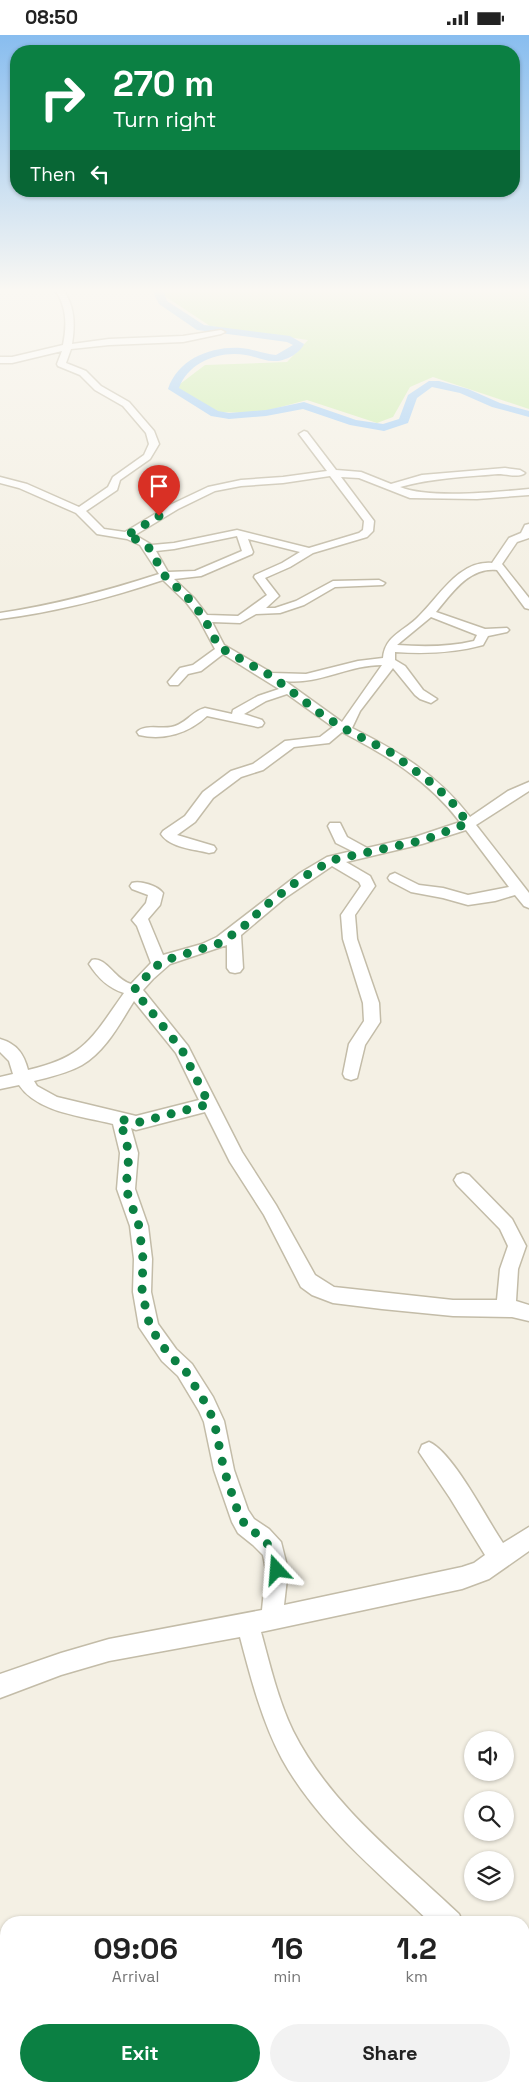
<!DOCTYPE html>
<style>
body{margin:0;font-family:"Space Grotesk",sans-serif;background:#f2f2f2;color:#222;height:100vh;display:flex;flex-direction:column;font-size:19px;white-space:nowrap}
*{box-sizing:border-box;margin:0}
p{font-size:16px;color:#767676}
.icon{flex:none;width:28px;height:28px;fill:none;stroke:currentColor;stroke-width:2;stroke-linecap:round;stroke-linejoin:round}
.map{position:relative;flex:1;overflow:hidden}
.sheet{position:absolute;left:0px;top:1881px;width:530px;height:176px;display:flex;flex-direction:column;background:#fff;border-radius:20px 20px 0 0;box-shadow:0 1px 4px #0004}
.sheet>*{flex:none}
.guide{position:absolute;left:10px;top:10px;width:510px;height:152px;border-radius:20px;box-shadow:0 1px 4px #0004;background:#0b8043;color:#fff;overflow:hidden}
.fabs{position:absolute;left:464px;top:1696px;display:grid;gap:10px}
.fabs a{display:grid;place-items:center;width:50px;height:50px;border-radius:50%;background:#fff;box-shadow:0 1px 4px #0004;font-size:25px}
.pin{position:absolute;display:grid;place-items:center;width:42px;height:42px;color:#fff;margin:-51px -21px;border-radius:50% 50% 50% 0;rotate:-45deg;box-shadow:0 0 5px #0007}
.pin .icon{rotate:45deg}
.me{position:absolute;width:55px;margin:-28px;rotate:341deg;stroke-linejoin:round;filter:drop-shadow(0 0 4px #0008)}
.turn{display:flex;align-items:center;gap:18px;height:105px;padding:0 20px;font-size:22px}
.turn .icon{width:65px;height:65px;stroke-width:2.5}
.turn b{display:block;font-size:35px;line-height:42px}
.then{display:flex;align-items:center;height:48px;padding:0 20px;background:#0003;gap:10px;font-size:19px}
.eta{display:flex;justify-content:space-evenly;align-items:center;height:85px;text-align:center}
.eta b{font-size:30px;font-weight:600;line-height:35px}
.button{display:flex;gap:10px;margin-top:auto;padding:10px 20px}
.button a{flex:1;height:58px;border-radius:30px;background:#0b8043;color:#fff;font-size:20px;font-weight:600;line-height:58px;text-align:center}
.button a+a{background:#f2f2f2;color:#222}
.status{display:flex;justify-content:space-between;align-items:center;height:35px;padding:0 25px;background:#fff;direction:ltr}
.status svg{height:14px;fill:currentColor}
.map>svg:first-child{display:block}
.green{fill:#c8eea7}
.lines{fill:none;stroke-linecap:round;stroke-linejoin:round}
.river{fill:#98caf9;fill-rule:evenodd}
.minor-casing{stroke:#c3bca8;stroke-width:3}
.minor{fill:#fff;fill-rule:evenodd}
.route{stroke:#0b8043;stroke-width:9;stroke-dasharray:0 16.2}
</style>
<div class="status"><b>08:50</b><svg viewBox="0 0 49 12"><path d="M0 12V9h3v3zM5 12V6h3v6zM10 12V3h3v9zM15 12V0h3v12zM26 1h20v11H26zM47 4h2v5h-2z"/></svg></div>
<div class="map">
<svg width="529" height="2057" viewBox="0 0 529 2057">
<rect width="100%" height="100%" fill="#f4f0e4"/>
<path class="green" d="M159,255H529V374L433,342L410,352L393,382L377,388L307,365L258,378L216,377L176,352L205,330L287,327L308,305L210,291L160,258Z"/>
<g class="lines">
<g class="river">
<path d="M152,255H163L167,266L204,290L290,301L304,309C300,318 286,326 276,326C265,327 255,321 246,320C220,315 188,327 179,353L218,376L229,378L266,375L304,367L356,385L383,389L399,384L408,360L429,346H439L468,354L500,368L529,376V382L492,372L460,358L432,352L417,363L408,388L384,396L350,390L303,374L266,381L229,384L211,381L168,354C178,324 211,311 241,313C253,314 264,319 276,320L293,310L287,307L197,295L159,269Z"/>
<path d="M414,2051H449L446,2057H411Z"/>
<path d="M458,2051H503L506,2057H461Z"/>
</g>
<g class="minor-casing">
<g id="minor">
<path d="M55,255H63C75,271 75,290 72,309L109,304L183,301L221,295L225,297L221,299L183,307L109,310L71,314L66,328L86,336L101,351L129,367L154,396L159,409L150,424L120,445L117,455L86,476L104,494L125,497L170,470L208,452L241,445L283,442L327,436L299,399L304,396L307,397L336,435L361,437L391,449L422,440L505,433L520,435L525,438C519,443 507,439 498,439C465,442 432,443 400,452C429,464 496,457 529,454V460L477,464L410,463L359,443L341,442L374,486L373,496L367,502L313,518L290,532L265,543L279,561L266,573H275L296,566L333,546L379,545L385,548L383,550L335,552L304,570L280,578L256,579L240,588L212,587L224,610L272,638L306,639L358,626L383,623C385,600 405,596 419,581C439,562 459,525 492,528L509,503L521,498L525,490L529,489V503L517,507L502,529L529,563V574L525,573L497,535C469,532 452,558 436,577L485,594L507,593L509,595L507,597L488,601L483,610C454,618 426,619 395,617V625L405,631L423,655L437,664L431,668L420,664L415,660L393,633L360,676L352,693C398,716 438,740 470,782L508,756L529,747V756L476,790L529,858V873L524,871L515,860L495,866L468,870L443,863L411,857L390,846L388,843L390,840L395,838L419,850L443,853L468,860L509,852L466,795L422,809L346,827L370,841L375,851L355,880L357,904L379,968L380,987L365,1010L357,1043L351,1045L345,1043L343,1039L349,1009L364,986L363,968L343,904L341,880L361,851L359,847L332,831L285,863L241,900L243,933L240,937L235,938L230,937L227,933V910L170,929L153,944L143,955L188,1011L242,1117L276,1170L315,1240L334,1252L453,1265H497L500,1234L508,1211L500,1194L457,1150L454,1145L457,1140L463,1138L469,1140L512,1184L526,1211L518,1234L516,1266L529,1270V1286L512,1282L453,1281L382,1274L333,1268L312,1260L301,1252L264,1180L230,1127L205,1077L136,1095L131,1093L138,1118L135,1154L148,1191L152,1224L151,1257L158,1289L176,1314L192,1329L213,1362L224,1386L234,1435L248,1475L254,1484L269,1494L281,1507L288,1535L284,1570L462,1532L474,1528L485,1520L450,1463L419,1417L422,1410L429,1407C453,1417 487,1485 503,1508L529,1492V1516L489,1544L462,1554L261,1597C270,1630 278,1665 293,1696C330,1770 400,1823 459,1879L463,1888H431C378,1837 318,1789 282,1724C262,1686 251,1644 240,1602L109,1626L61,1640L0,1663V1639L61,1618L109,1604L262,1575L266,1535L263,1520L253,1510L238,1498L232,1487L214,1435L204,1387L199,1376L178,1341L162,1326L139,1292L133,1257L134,1224L130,1191L117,1154L120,1118L113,1089C82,1081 38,1078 19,1050L0,1054V1042L13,1039L9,1026L0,1017V1004C17,1009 24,1019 28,1035C85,1022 92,1003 124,958C108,953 98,943 89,929L92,925C106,921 115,945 131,949L151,928L137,891L132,885L146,868L148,860L132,854L130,851L132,848C140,845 158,851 163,858L160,870L148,884L163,920L202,909L217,902L300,838L327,822L352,816L336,808L328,791L330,788H340L347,802L367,813L415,802L460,787C428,745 388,721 342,697L329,708L294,712L263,735L241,742L213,763L195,787L177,800L214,811L216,814L214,817L209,818C194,814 170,813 161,799L163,796L185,781L203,757L231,736L253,729L285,706L320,702L333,692L287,659L266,666L244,679L262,685L264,688L262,691L258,692L207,681C189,698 164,706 139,700L137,697C144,689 161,694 171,692C185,690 192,676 205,673L232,679L233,675L258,661L279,654L223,619L201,636L188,639L178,650H170L168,647L180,633L193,630L215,614L199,584L186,567L163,545C109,563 56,577 0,584V578C55,570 106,556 159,539L140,510L127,504L97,499L76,478L19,453L0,448V442L27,449L79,472L108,452L113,442L144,420L149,409L146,398L123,371L95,355L80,340L58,331L57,329L62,316L12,328H0V322H12L63,310C67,290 67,272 55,255ZM330,441L364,486L363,495L359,498L309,513L237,495L174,508L152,510L135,500L178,474L215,456L241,451L283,448ZM237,501L242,516L195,536L168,537L156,516L174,514ZM248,504L300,517L282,528L255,540L254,542L267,560L238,581L207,580L194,563L174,544L201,541L252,519L253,517ZM431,582L477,600L474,606C449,612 423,612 397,610ZM382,630L342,687L285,646C319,650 348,630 382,630ZM134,966L176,1018L199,1065L136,1081L57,1062L37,1051L34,1046C50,1042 68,1038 82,1030C106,1016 120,988 134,966Z"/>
<path d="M529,1935V1962L524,1964V1937Z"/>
</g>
</g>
<use href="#minor" class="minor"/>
</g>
<linearGradient id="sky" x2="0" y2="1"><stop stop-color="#88bdef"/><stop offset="0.47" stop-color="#faf8f3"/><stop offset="1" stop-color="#faf8f3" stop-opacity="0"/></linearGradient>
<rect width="529" height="543" fill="url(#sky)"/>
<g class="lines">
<path class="route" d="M159,481L126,501L138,505L149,513L165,541L190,565L204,583L219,612L273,642L321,679L345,694L390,717L433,749L451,766L468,788L424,805L332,825L300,844L264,872L242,893L220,908L163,926L154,933L134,955L182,1015L209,1069L136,1088L120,1084L129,1118L126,1154L139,1191L143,1224L142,1257L150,1292L169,1320L185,1335L206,1369L214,1386L224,1435L239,1480L246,1491L261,1502L273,1515L277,1535"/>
</g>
</svg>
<div class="fabs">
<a><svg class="icon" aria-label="sound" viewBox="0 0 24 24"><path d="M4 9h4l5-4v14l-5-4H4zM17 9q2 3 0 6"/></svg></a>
<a><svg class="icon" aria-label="search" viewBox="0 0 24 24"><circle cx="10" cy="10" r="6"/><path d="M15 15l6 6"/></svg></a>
<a><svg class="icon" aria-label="layers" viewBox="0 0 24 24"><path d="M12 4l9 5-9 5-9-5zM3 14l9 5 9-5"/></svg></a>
</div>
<div class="pin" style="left:159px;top:481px;background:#d93025"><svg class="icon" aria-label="arrive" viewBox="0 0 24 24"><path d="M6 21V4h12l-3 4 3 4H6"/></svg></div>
<svg class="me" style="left:277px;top:1535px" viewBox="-20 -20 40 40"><path d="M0-17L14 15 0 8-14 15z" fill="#0b8043" stroke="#fff" stroke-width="4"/></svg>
<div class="guide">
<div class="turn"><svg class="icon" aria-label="right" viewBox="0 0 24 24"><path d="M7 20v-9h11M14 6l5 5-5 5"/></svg><div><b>270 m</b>Turn right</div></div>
<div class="then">Then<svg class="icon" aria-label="left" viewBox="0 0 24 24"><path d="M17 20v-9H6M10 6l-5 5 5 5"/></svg></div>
</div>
<section class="sheet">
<div class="eta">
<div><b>09:06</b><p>Arrival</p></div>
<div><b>16</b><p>min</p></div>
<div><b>1.2</b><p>km</p></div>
</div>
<div class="button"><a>Exit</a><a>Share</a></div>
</section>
</div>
